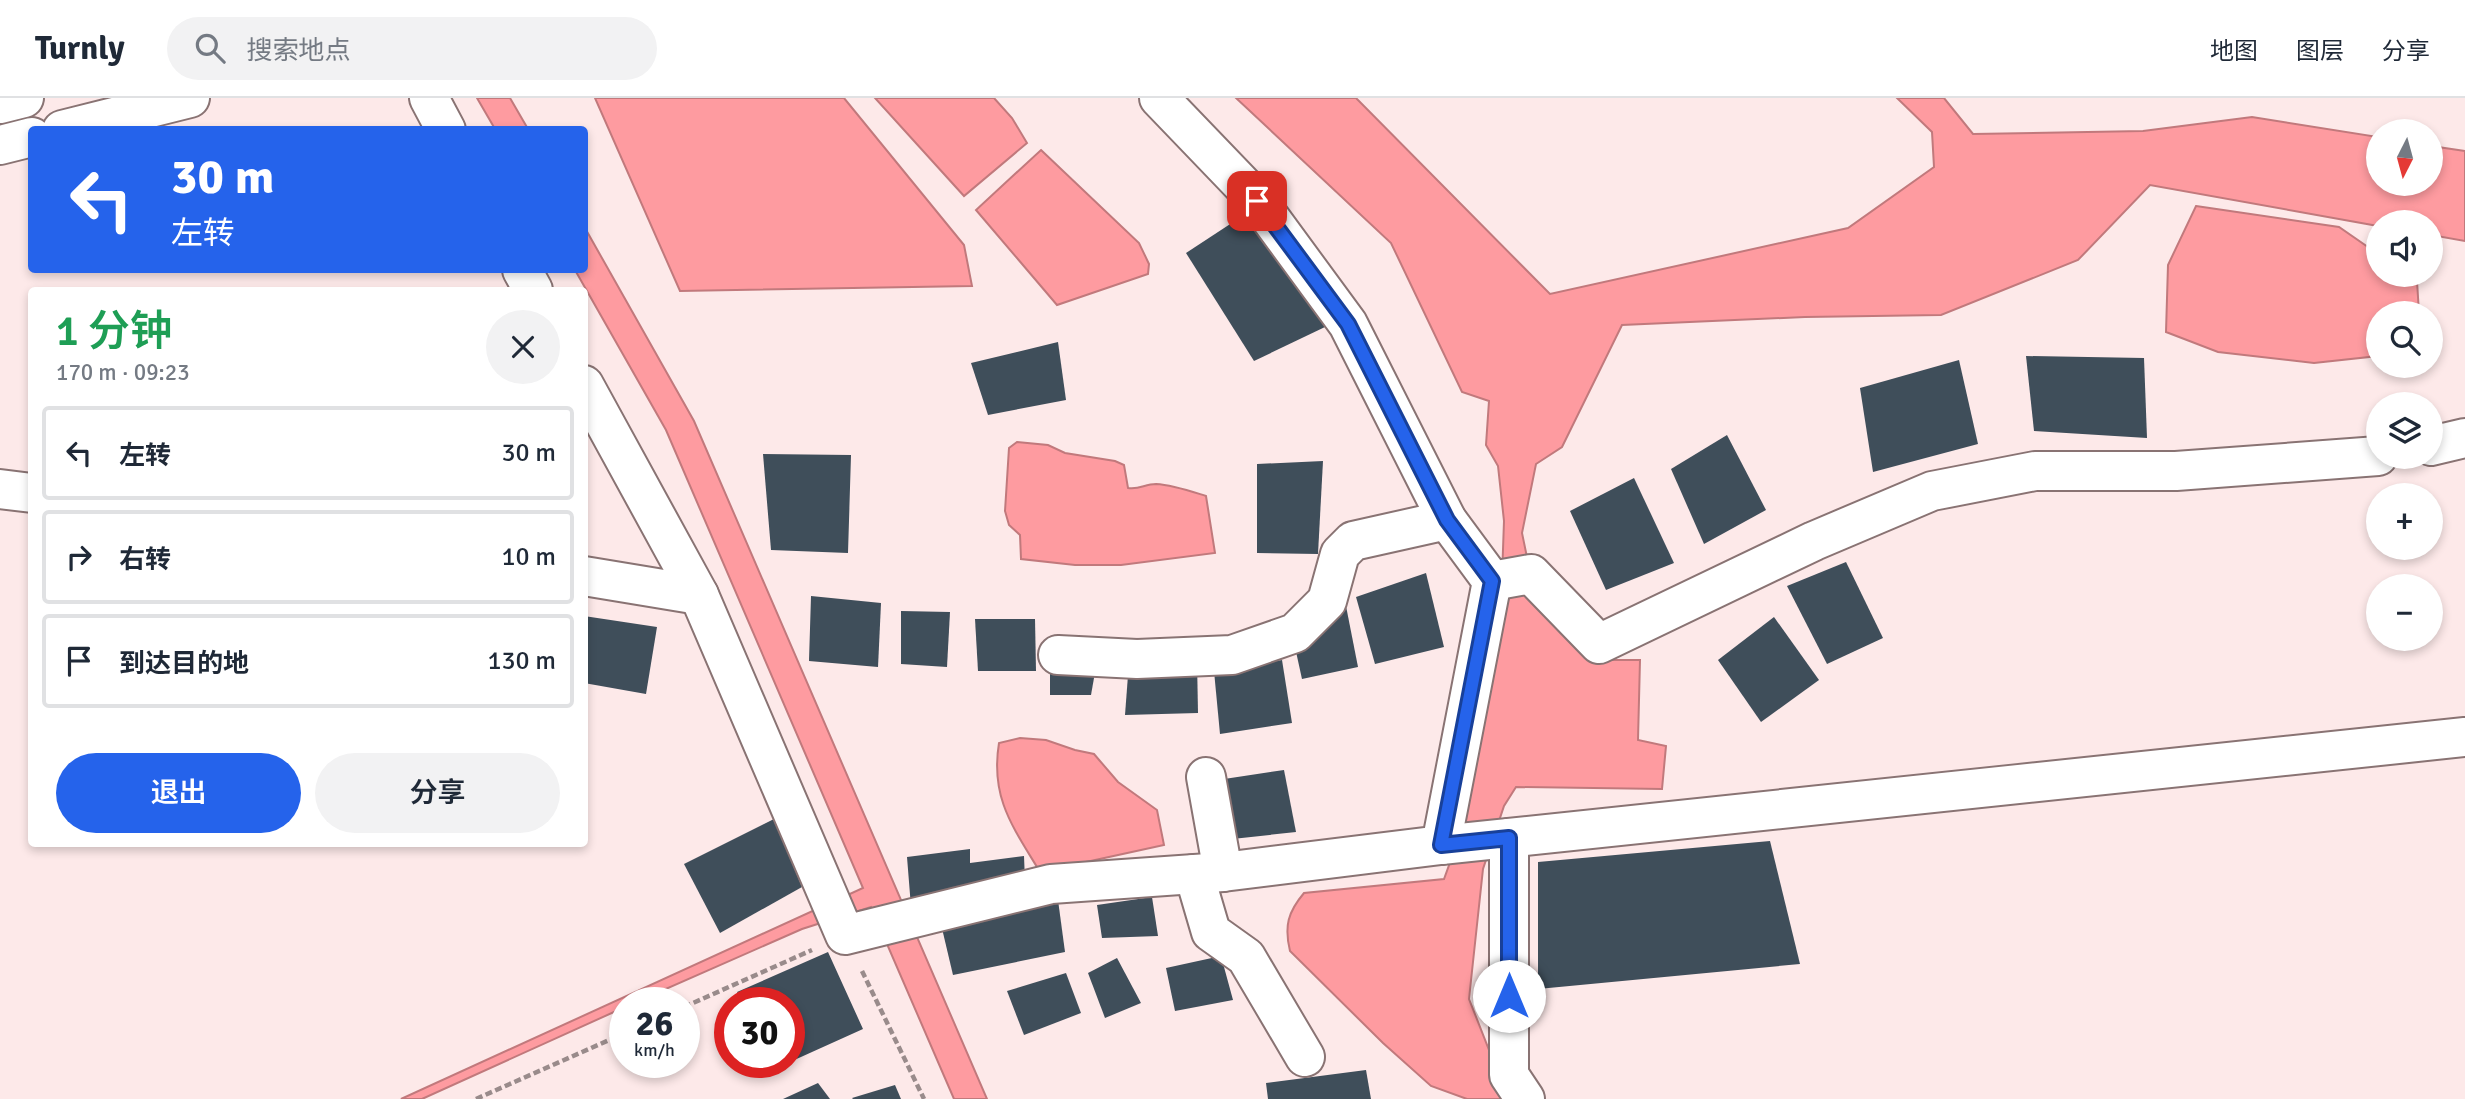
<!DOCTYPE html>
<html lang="zh">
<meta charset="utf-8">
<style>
body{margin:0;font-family:Signika,"Noto Sans SC",sans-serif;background:#f2f2f3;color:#1f2937;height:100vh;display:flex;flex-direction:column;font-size:26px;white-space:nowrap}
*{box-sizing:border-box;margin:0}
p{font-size:23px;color:#747a83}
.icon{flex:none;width:38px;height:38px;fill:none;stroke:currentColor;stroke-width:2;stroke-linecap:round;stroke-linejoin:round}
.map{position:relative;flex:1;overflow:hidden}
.sheet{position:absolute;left:28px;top:189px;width:560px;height:560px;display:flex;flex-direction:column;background:#fff;border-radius:7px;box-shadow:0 4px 10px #0003}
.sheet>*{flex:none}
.hud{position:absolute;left:28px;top:28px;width:560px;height:147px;border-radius:7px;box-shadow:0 4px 10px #0003;background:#2563eb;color:#fff;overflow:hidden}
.needle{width:46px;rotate:186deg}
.fabs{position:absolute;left:2366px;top:21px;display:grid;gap:14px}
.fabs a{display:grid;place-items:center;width:77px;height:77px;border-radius:50%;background:#fff;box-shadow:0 4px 10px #0003;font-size:35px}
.speed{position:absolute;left:609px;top:889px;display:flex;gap:14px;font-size:35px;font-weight:700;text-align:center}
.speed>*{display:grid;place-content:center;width:91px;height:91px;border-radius:50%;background:#fff;box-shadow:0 4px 10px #0003;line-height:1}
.speed small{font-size:18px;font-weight:400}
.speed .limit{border:10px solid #d22;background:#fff;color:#111}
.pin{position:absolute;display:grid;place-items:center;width:60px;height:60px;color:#fff;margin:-30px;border-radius:14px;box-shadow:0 4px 10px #0006}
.me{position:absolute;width:77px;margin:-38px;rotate:0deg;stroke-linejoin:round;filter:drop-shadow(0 0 5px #0008)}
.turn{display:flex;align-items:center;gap:24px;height:147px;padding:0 28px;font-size:32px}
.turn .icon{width:91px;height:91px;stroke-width:2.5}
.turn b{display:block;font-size:49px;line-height:60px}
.round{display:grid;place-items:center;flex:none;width:74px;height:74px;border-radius:37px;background:#f2f2f3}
.head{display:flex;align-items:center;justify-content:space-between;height:119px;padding:0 28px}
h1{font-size:42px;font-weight:600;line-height:52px;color:#1e9e55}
.button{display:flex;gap:14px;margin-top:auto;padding:14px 28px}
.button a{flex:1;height:80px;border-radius:42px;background:#2563eb;color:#fff;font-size:28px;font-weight:600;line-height:80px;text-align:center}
.button a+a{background:#f2f2f3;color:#1f2937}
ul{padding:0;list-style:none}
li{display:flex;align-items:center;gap:21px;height:94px;margin:0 14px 10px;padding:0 14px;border:4px solid #e0e1e3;border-radius:7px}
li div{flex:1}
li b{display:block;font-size:26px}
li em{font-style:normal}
header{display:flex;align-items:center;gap:42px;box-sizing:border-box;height:98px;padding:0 35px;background:#fff;border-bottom:2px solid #e0e1e3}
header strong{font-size:33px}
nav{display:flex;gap:38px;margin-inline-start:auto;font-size:24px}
.search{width:490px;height:63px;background:#f2f2f3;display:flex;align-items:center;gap:18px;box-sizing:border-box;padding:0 24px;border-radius:38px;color:#747a83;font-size:26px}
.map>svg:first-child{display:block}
.water{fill:#fe9ba0;stroke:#c1797c;stroke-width:2}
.building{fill:#3f4e5a}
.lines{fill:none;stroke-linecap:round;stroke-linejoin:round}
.minor-casing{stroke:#897373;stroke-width:42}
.major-casing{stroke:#897373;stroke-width:42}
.path{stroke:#998b8b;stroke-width:4.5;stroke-dasharray:7 3.5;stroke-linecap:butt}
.minor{stroke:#fff;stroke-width:38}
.major{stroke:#fff;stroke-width:38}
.route-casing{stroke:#184099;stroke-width:18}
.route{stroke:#2563eb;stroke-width:12}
</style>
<header>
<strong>Turnly</strong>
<div class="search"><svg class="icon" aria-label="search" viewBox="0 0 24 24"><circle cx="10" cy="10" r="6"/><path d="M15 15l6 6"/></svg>搜索地点</div>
<nav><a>地图</a><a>图层</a><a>分享</a></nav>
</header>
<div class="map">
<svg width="2465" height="1001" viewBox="0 0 2465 1001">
<rect width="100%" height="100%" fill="#fde9e9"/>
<g class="water">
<path d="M477,0H510L528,31H495Z"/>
<path d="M595,0H844L964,147L972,188L680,193Z"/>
<path d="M875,0H994L1012,20L1027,45L964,98Z"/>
<path d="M1236,0H1356L1550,196L1848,130L1934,69L1932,34L1897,0H1944L1973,36L2143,33L2252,19L2378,39V86H2431V48L2465,53V143L2431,137V124H2378V128L2150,87L2078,162L1941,217L1805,219L1622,227L1562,349L1536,366L1522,435L1535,498L1591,562H1640L1638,642L1666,648L1662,691L1516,689L1504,708L1483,771L1469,901L1502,985L1511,1001H1467L1431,988L1383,945L1290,853C1284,828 1288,814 1304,795L1444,781L1465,723L1501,508L1504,423L1498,368L1486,347L1489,303L1462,294L1391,145Z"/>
<path d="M1041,52L1139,145L1149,166L1148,176L1057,207L976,112Z"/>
<path d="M2196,108L2339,129L2378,156V177H2408L2417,183L2419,215H2378V258L2314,265L2218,254L2166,234L2168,167Z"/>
<path d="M585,130L694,323L987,1001H954L871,809L802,831L634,905H625V909L422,1001H401L863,790L666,332L575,172H584Z"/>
<path d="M1017,344L1048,347L1065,355L1115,363L1124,367L1128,390C1139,392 1145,386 1156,386C1173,387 1190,393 1206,398L1215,455L1121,467H1075L1021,461L1020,437L1009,427L1005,413L1009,350Z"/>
<path d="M1020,640L1046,642L1075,652L1094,656L1118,684L1157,712L1164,747L1040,774C1013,729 990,700 999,645Z"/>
</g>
<g class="building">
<path d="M1247,115L1325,229L1254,263L1186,155Z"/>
<path d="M1058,244L1066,302L988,317L971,265Z"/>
<path d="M2026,258L2144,260L2147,340L2034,333Z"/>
<path d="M1959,262L1978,346L1873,374L1860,290Z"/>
<path d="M1727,337L1766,412L1704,446L1671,371Z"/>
<path d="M763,356L851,357L848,455L771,452Z"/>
<path d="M1323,363L1318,456L1257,455V366Z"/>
<path d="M1634,380L1674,465L1606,492L1570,413Z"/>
<path d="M1846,464L1883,540L1827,566L1787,488Z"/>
<path d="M1426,475L1444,549L1375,566L1356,499Z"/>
<path d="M811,498L881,505L878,569L809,563Z"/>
<path d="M1345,503L1358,569L1302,581L1293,540Z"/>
<path d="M901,513L950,514L947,569L901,566Z"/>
<path d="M584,518L657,529L646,596L584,585Z"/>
<path d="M1774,519L1819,582L1761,624L1718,562Z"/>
<path d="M975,521H1035L1036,573H978Z"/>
<path d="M1050,559L1097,563L1091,597H1050Z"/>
<path d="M1197,562L1198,615L1125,617L1129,564Z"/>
<path d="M1282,562L1292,625L1220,636L1214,573Z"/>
<path d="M1284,672L1296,734L1223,742L1211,683Z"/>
<path d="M774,721L802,789L720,835L684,766Z"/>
<path d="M1770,743L1800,866L1538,891V764Z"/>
<path d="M970,751V765L1024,758L1025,783L911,809L907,759Z"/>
<path d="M1152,799L1158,838L1102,840L1097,807Z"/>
<path d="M1058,802L1065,854L953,877L940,822Z"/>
<path d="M828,854L863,931L781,968L778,964H789V905H743L737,894Z"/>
<path d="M1221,858L1233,902L1175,913L1166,870Z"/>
<path d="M1117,860L1141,905L1105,920L1088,875Z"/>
<path d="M1066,875L1081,915L1024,937L1007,893Z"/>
<path d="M1366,972L1371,1001H1268L1266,985Z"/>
<path d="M818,985L830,1001H783Z"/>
<path d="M895,987L901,1001H853L852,1000Z"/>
</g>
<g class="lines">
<g class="minor-casing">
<g id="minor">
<path d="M429,0L446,32"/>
<path d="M522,172L533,192"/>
<path d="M584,287L699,497L845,837L1051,786L1223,774L1441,747L1492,483L1447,422L1348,226L1257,102L1159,0"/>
<path d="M2431,348L2465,340"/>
<path d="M0,391L32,395"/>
<path d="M584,478L699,497"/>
<path d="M1492,483L1531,476L1599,546L1814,443L1932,393L2035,373H2176L2378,358"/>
<path d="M1058,557L1137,561L1232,557L1295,535L1327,503L1340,456L1353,443L1447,422"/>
<path d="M1206,679L1223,774"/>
<path d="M1509,740V977L1525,1001"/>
<path d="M1441,747L2465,639"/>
<path d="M1194,776L1211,834L1246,859L1305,959"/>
</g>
</g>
<g class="major-casing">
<g id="major">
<path d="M0,6L24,0"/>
<path d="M62,32L190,0"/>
<path d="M0,47L32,39"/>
</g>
</g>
<g class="path">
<path d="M862,873L924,1001"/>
<path d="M684,909L812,852"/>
<path d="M476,1001L625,935"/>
</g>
<use href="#minor" class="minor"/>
<use href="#major" class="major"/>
</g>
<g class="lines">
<g class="route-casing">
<path id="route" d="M1257,103L1348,226L1447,422L1492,483L1441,747L1509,740V898"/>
</g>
<use href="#route" class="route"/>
</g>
</svg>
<div class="fabs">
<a><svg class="needle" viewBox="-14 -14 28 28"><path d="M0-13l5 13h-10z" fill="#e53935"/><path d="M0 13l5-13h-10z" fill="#747a83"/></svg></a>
<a><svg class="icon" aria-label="sound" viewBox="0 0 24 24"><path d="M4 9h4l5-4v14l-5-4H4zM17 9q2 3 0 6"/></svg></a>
<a><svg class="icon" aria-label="search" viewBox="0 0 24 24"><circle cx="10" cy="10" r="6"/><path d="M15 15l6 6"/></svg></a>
<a><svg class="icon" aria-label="layers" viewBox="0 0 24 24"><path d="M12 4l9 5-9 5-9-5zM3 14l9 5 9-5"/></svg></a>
<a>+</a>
<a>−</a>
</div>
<div class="speed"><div>26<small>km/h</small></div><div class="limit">30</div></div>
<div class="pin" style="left:1257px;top:103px;background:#d93025"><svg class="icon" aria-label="arrive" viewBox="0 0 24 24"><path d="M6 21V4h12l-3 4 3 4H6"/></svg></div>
<svg class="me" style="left:1509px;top:898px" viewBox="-20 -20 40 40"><circle r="19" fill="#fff"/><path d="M0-13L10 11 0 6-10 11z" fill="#2563eb"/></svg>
<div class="hud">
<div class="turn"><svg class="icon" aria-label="left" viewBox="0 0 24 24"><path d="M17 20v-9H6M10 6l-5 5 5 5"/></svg><div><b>30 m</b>左转</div></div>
</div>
<section class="sheet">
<div class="head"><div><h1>1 分钟</h1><p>170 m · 09:23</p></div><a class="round"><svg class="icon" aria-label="close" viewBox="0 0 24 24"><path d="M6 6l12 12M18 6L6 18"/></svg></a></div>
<ul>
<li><svg class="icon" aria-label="left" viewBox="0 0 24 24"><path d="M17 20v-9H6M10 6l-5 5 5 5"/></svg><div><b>左转</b></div><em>30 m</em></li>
<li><svg class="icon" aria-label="right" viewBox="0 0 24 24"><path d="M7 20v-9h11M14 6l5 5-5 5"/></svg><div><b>右转</b></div><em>10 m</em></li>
<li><svg class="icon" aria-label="arrive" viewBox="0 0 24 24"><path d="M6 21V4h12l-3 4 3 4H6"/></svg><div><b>到达目的地</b></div><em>130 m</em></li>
</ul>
<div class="button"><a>退出</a><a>分享</a></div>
</section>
</div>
